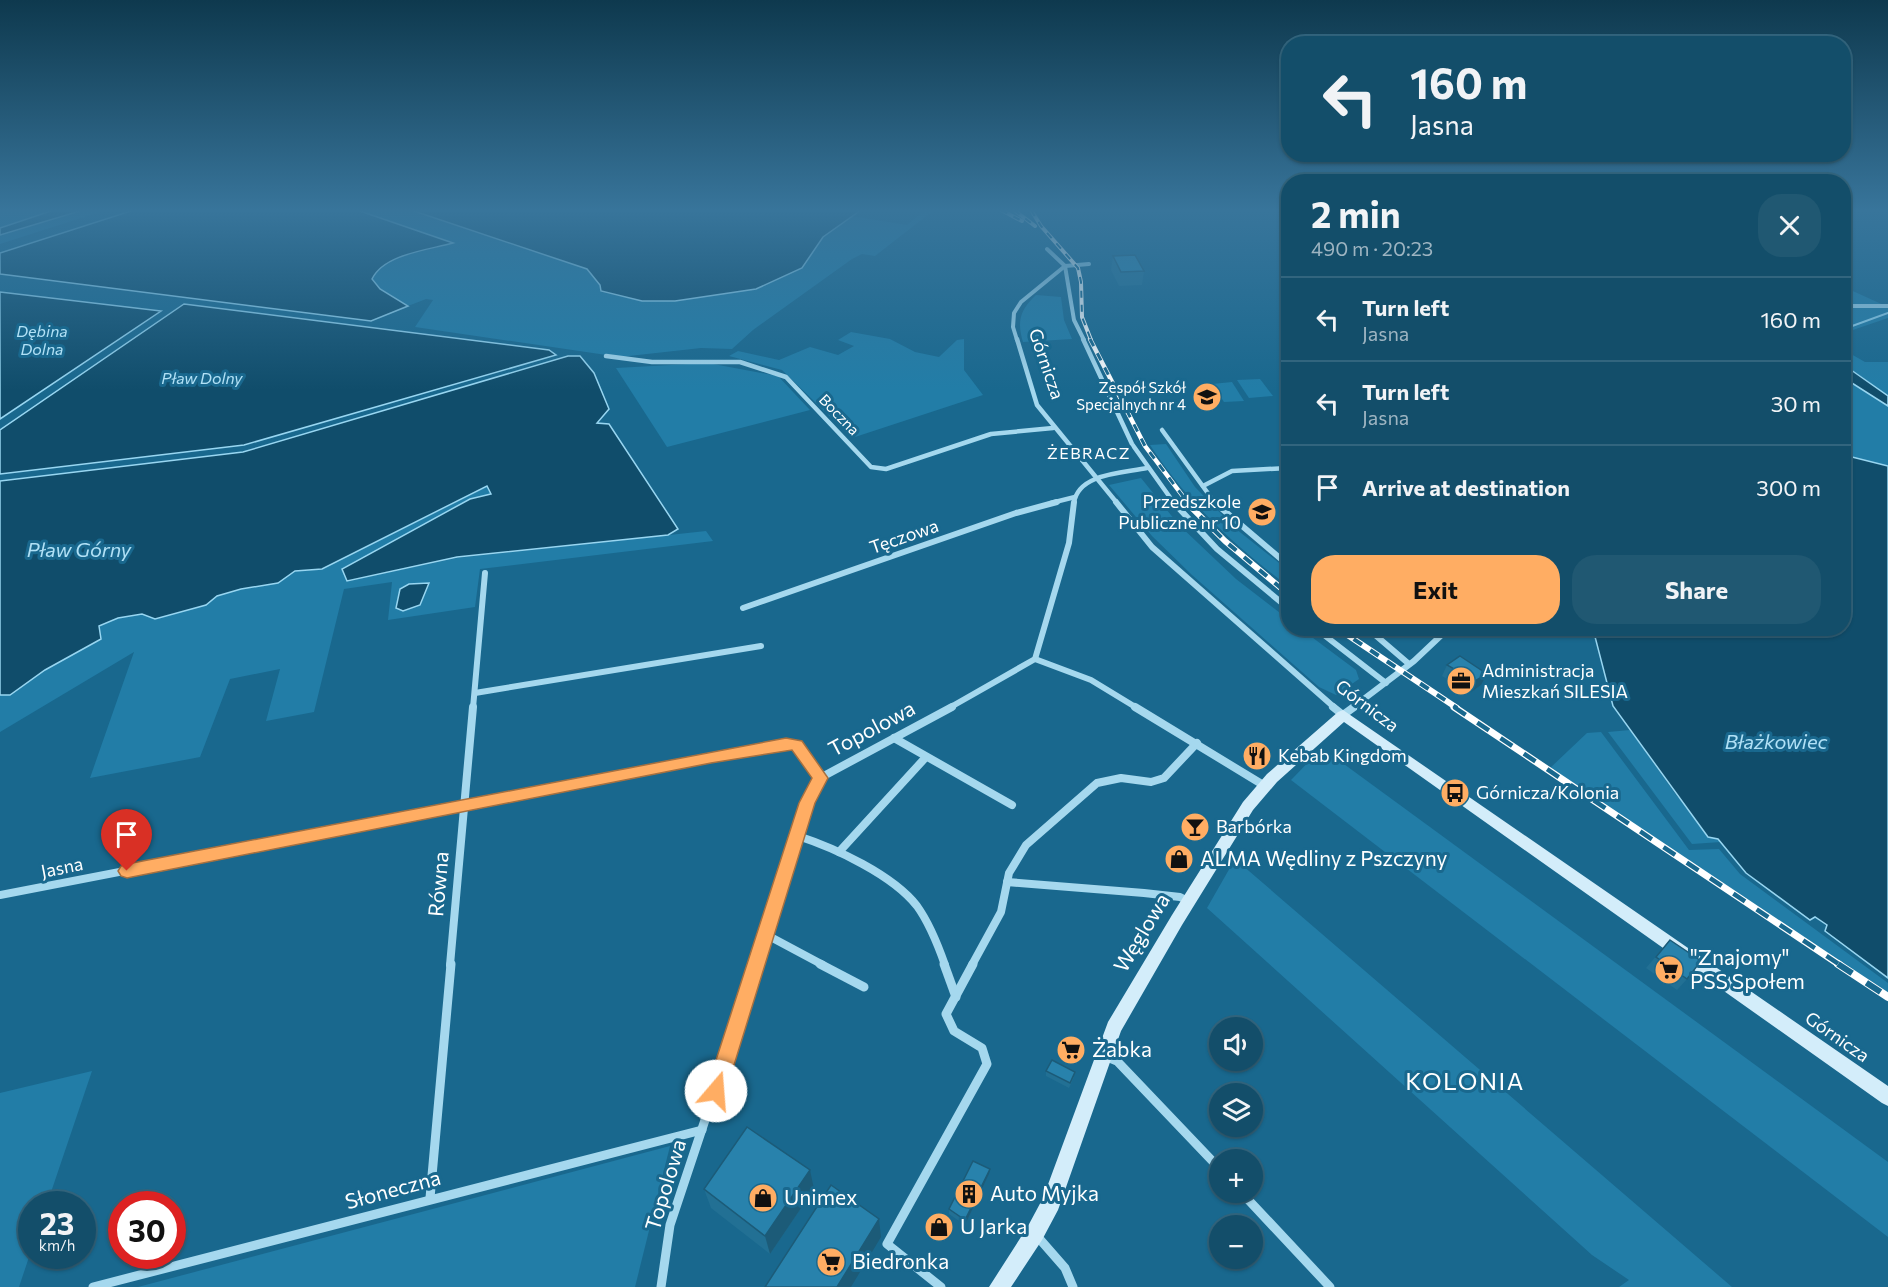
<!DOCTYPE html>
<meta charset="utf-8">
<style>
body{margin:0;font-family:Commissioner,sans-serif;background:#205872;color:#f1f3f6;height:100vh;display:flex;flex-direction:column;font-size:22px;white-space:nowrap}
*{box-sizing:border-box;margin:0}
p{font-size:20px;color:#9db4c1}
.icon{flex:none;width:33px;height:33px;fill:none;stroke:currentColor;stroke-width:2;stroke-linecap:round;stroke-linejoin:round}
.map{position:relative;flex:1;overflow:hidden}
.sheet{position:absolute;left:1281px;top:174px;width:570px;height:462px;display:flex;flex-direction:column;background:#134e6a;border-radius:24px;box-shadow:0 2px 4px #0004,0 0 0 2px #32657e}
.sheet>*{flex:none}
.guide{position:absolute;left:1281px;top:36px;width:570px;height:126px;border-radius:24px;box-shadow:0 2px 4px #0004,0 0 0 2px #32657e;background:#134e6a;color:#f1f3f6;overflow:hidden}
.fabs{position:absolute;left:1209px;top:1017px;display:grid;gap:12px}
.fabs a{display:grid;place-items:center;width:54px;height:54px;border-radius:50%;background:#134e6a;box-shadow:0 2px 4px #0004,0 0 0 2px #32657e;font-size:30px}
.speed{position:absolute;left:18px;top:1191px;display:flex;gap:12px;font-size:30px;font-weight:700;text-align:center}
.speed>*{display:grid;place-content:center;width:78px;height:78px;border-radius:50%;background:#134e6a;box-shadow:0 2px 4px #0004,0 0 0 2px #32657e;line-height:1}
.speed small{font-size:15px;font-weight:400}
.speed .limit{border:9px solid #d22;background:#fff;color:#111}
.pin{position:absolute;display:grid;place-items:center;width:51px;height:51px;color:#fff;margin:-62px -26px;border-radius:50% 50% 50% 0;rotate:-45deg;box-shadow:0 0 6px #0007}
.pin .icon{rotate:45deg}
.me{position:absolute;width:66px;margin:-33px;rotate:18deg;stroke-linejoin:round;filter:drop-shadow(0 0 4px #0008)}
.turn{display:flex;align-items:center;gap:21px;height:126px;padding:0 30px;font-size:27px}
.turn .icon{width:78px;height:78px;stroke-width:2.5}
.turn b{display:block;font-size:42px;line-height:51px}
.round{display:grid;place-items:center;flex:none;width:63px;height:63px;border-radius:24px;background:#205872}
.headline{display:flex;align-items:center;justify-content:space-between;height:102px;padding:0 30px}
h1{font-size:36px;font-weight:700;line-height:45px}
.button{display:flex;gap:12px;margin-top:auto;padding:12px 30px}
.button a{flex:1;height:69px;border-radius:24px;background:#ffad63;color:#111;font-size:24px;font-weight:700;line-height:69px;text-align:center}
.button a+a{background:#205872;color:#f1f3f6}
ul{padding:0;list-style:none}
li{display:flex;align-items:center;gap:18px;height:84px;padding:0 30px;border-top:2px solid #32657e}
li div{flex:1}
li b{display:block;font-size:22px}
li em{font-style:normal}
.map>svg:first-child{display:block}
.green{fill:#227da7}
.water{fill:#104d6b;stroke:#98d6f1;stroke-width:1.5}
.lines{fill:none;stroke-linecap:round;stroke-linejoin:round}
.stream{stroke:#98d6f1;stroke-width:2}
.street-far4{stroke:#a5d8ee;stroke-width:4}
.street-far3{stroke:#a5d8ee;stroke-width:4.5}
.street-far2{stroke:#a5d8ee;stroke-width:6}
.street-far1{stroke:#a5d8ee;stroke-width:8}
.street{stroke:#a5d8ee;stroke-width:9}
.secondary{fill:#d3edfa;fill-rule:evenodd}
.rail-far4-casing{stroke:#fff;stroke-width:4}
.rail-far3-casing{stroke:#fff;stroke-width:4.5}
.rail-far2-casing{stroke:#fff;stroke-width:6}
.rail-far1-casing{stroke:#fff;stroke-width:7}
.rail-casing{stroke:#fff;stroke-width:8}
.rail-far4{stroke:#19688e;stroke-width:2;stroke-dasharray:7;stroke-linecap:butt}
.rail-far3{stroke:#19688e;stroke-width:3;stroke-dasharray:8;stroke-linecap:butt}
.rail-far2{stroke:#19688e;stroke-width:4;stroke-dasharray:10;stroke-linecap:butt}
.rail-far1{stroke:#19688e;stroke-width:4.5;stroke-dasharray:14;stroke-linecap:butt}
.rail{stroke:#19688e;stroke-width:6;stroke-dasharray:17;stroke-linecap:butt}
.wall{fill:#227094}
.shaded-wall{fill:#1c5b78}
.building{fill:#2882ac;stroke:#1c5b78;stroke-width:1.5}
.route{fill:#ffad63;stroke:#a67040;stroke-width:1.5}
.labels{text-anchor:middle;stroke-width:6;stroke-linejoin:round;paint-order:stroke}
.far-poi-label{font-size:15px;fill:#fff;stroke:#19688e;text-anchor:end}
.far-street-label{font-size:15px;fill:#fff;stroke:#19688e}
.far-water-label{font-size:16px;font-style:italic;fill:#b1e1f6;stroke:#19688e}
.far-neighbourhood-label{font-size:16px;letter-spacing:1.5px;fill:#fff;stroke:#19688e}
.street-label{font-size:18px;fill:#fff;stroke:#19688e}
.poi-label{font-size:18px;fill:#fff;stroke:#19688e;text-anchor:start}
.water-label{font-size:20px;font-style:italic;fill:#b1e1f6;stroke:#19688e}
.near-street-label{font-size:21px;fill:#fff;stroke:#19688e}
.near-poi-label{font-size:21px;fill:#fff;stroke:#19688e;text-anchor:start}
.near-neighbourhood-label{font-size:24px;letter-spacing:1.5px;fill:#fff;stroke:#19688e}
</style>
<div class="map">
<svg width="1888" height="1287" viewBox="0 0 1888 1287">
<rect width="100%" height="100%" fill="#19688e"/>
<g class="green">
<path d="M0,210H54L0,228Z"/>
<path d="M83,210H106L0,244V235Z"/>
<path d="M357,210H411L587,269L600,285L601,292L642,301H675L756,289L802,268L823,237L851,216L907,225L925,210H934L875,256L862,254L852,259L753,330L732,349L701,348L620,357L415,327L433,300L426,299L408,306L380,289L372,279C385,252 427,253 452,243Z"/>
<path d="M1844,287L1888,307V318L1844,333Z"/>
<path d="M1036,295L1061,297L1064,320L1072,339L1023,342C1017,321 1020,310 1036,295Z"/>
<path d="M851,332L890,339L915,352L939,357L957,340L964,339V370L983,395L852,438L782,370L729,356L738,351L779,360L810,347L838,355L854,346L838,340Z"/>
<path d="M1844,350L1865,362H1888V396L1844,365Z"/>
<path d="M708,363L778,376L810,410L667,447L616,368Z"/>
<path d="M1844,378L1888,406V466L1844,455Z"/>
<path d="M1260,379L1273,396L1249,398L1237,380Z"/>
<path d="M1232,382L1244,401L1224,402L1212,384Z"/>
<path d="M1166,444L1195,487L1236,529L1288,570V586C1235,546 1187,502 1150,445Z"/>
<path d="M1141,478L1179,525L1236,579L1288,619V628L1301,629L1356,670L1359,679L1336,695L1319,687L1192,575L1152,536L1109,485Z"/>
<path d="M488,486L491,494L470,499L347,581L457,558L706,531L713,541L480,569L475,607L388,620L392,582L344,589L314,712L266,721L280,669L230,679L200,757L90,778L134,652L0,732V695H10L45,670L100,639L99,627L118,618L142,614L156,619L206,605L217,596L241,589L278,583L295,571L322,569Z"/>
<path d="M1630,730L1676,795L1721,842L1692,844L1608,732Z"/>
<path d="M1601,732L1689,850L1719,849L1740,874L1888,983V994L1549,769L1587,733Z"/>
<path d="M1322,748L1888,1162V1237L1291,780Z"/>
<path d="M1235,859L1732,1287H1619L1629,1280L1592,1255L1207,908Z"/>
<path d="M92,1071L47,1204H32L31,1251L19,1287H0V1093Z"/>
<path d="M670,1146L635,1287H138Z"/>
</g>
<g class="water">
<path d="M54,210H83L0,235V228Z"/>
<path d="M134,210H357L453,243C428,250 384,254 372,279L380,289L408,306L371,321L0,274V253Z"/>
<path d="M411,210H861L823,237L802,268L756,289L675,301H642L601,291L600,285L587,269Z"/>
<path d="M0,292L161,311L0,419Z"/>
<path d="M184,304L549,350L556,355L244,445L0,474V430Z"/>
<path d="M568,356H580L594,373L609,409L597,423L609,424L678,529L668,535L457,557L347,581L342,569L470,499L491,494L487,486L322,569L295,571L278,583L241,589L217,596L206,605L155,619L142,614L118,618L99,626L101,639L45,670L10,695H0V481L243,452Z"/>
<path d="M1844,365L1888,396V406L1844,378Z"/>
<path d="M1844,455L1888,466V978L1825,931L1827,925L1815,917L1810,920L1746,873L1718,839L1708,837L1613,706L1593,629L1844,628Z"/>
<path d="M429,583L420,605L403,611L396,608L400,589L409,584Z"/>
</g>
<g class="lines">
<path class="stream" d="M1844,329L1888,313"/>
<g class="street-far4">
<path d="M1047,249L1065,266L1074,320L1084,340"/>
<path d="M1844,306H1888"/>
<path d="M1017,340L1013,327L1014,313L1021,302L1065,266L1089,264"/>
</g>
<g class="street-far3">
<path d="M1017,339L1037,405L1117,503"/>
<path d="M1083,339L1132,444L1174,503"/>
<path d="M606,356L652,362H740L786,377L871,467L886,469L991,434L1053,428"/>
<path d="M1162,430L1215,503"/>
<path d="M1203,486L1232,471L1288,468"/>
<path d="M1051,503L1075,497"/>
<path d="M1074,503C1078,473 1124,473 1147,468"/>
</g>
<g class="street-far2">
<path d="M1116,502L1152,547L1335,708"/>
<path d="M1173,502L1217,549L1288,608"/>
<path d="M1214,502L1288,565"/>
<path d="M743,608L1016,513L1057,502"/>
<path d="M1315,628L1386,683"/>
<path d="M1367,628L1409,664"/>
<path d="M1035,659L1091,680L1137,708"/>
<path d="M475,693L761,646"/>
<path d="M473,708L485,573"/>
<path d="M949,708L1035,659L1069,543L1074,502"/>
<path d="M1352,708L1414,661L1449,628"/>
</g>
<g class="street-far1">
<path d="M1135,707L1265,786"/>
<path d="M1333,707L1343,715L1354,707"/>
<path d="M894,738L1012,805"/>
<path d="M798,836C835,848 893,875 917,906C930,924 938,945 945,965"/>
<path d="M839,852L926,757"/>
<path d="M1007,882L1144,893L1180,897L1188,901"/>
<path d="M0,895L786,743L801,748L809,765L820,778"/>
<path d="M765,934L823,965"/>
<path d="M450,965L473,707"/>
<path d="M757,965L807,803L820,778L952,707"/>
<path d="M972,965L1001,912L1009,873L1026,845L1097,783L1121,778L1151,782L1164,778L1197,743"/>
</g>
<g class="street">
<path d="M820,964L864,987"/>
<path d="M944,964L956,997"/>
<path d="M1105,1056L1117,1061L1220,1169"/>
<path d="M1241,1192L1330,1287"/>
<path d="M430,1198L451,964"/>
<path d="M1037,1236L1065,1268L1073,1287"/>
<path d="M93,1287L702,1130"/>
<path d="M661,1287L670,1225L757,964"/>
<path d="M941,1287L887,1244L987,1064L982,1048L954,1031L946,1014L973,964"/>
</g>
<path class="secondary" d="M1343,710L1888,1086V1106L1882,1103L1344,722L1277,782L1253,810L1182,925L1121,1031L1058,1210L1042,1240L1011,1287H989L1028,1226L1043,1198L1108,1022L1172,915L1243,802L1267,774L1338,712Z"/>
<g class="rail-far4-casing">
<g id="rail-far4">
<path d="M1001,210L1022,221"/>
<path d="M1014,210L1035,226"/>
<path d="M1031,210L1041,226L1078,268L1081,282L1082,317L1091,340"/>
</g>
</g>
<g class="rail-far3-casing">
<path id="rail-far3" d="M1090,339L1145,446L1188,503"/>
</g>
<g class="rail-far2-casing">
<g id="rail-far2">
<path d="M1186,502L1225,541L1288,594"/>
<path d="M1337,628L1457,708"/>
</g>
</g>
<g class="rail-far1-casing">
<path id="rail-far1" d="M1454,707L1840,965"/>
</g>
<g class="rail-casing">
<path id="rail" d="M1838,964L1888,997"/>
</g>
<use href="#rail-far4" class="rail-far4"/>
<use href="#rail-far3" class="rail-far3"/>
<use href="#rail-far2" class="rail-far2"/>
<use href="#rail-far1" class="rail-far1"/>
<use href="#rail" class="rail"/>
</g>
<g class="wall">
<path d="M1113,256L1144,271L1142,285L1119,286L1111,270Z"/>
<path d="M1447,665L1481,685L1470,693L1442,676Z"/>
<path d="M1670,940L1687,979L1677,990L1646,968Z"/>
<path d="M1046,1071L1074,1077L1069,1088L1046,1076Z"/>
<path d="M989,1174L965,1225L949,1214V1209Z"/>
<path d="M704,1189H814L770,1254L711,1208Z"/>
</g>
<g class="shaded-wall">
<path d="M1487,674L1481,685L1470,693L1475,681Z"/>
<path d="M990,1169L989,1174L965,1225V1220Z"/>
<path d="M810,1170L814,1189L770,1254L765,1236Z"/>
<path d="M879,1219L881,1237L851,1287H837Z"/>
</g>
<g class="building">
<path d="M1135,255L1144,271L1121,272L1113,256Z"/>
<path d="M1460,656L1487,674L1475,681L1447,665Z"/>
<path d="M1670,940L1701,961L1687,979L1656,957Z"/>
<path d="M1052,1060L1075,1072L1070,1083L1046,1071Z"/>
<path d="M747,1127L810,1170L765,1236L704,1189Z"/>
<path d="M973,1161L990,1169L965,1220L949,1209Z"/>
<path d="M831,1185L879,1219L837,1287H765Z"/>
</g>
<linearGradient id="sky" x2="0" y2="1"><stop stop-color="#0e394e"/><stop offset="0.54" stop-color="#38759b"/><stop offset="1" stop-color="#38759b" stop-opacity="0"/></linearGradient>
<rect width="1888" height="390" fill="url(#sky)"/>
<path class="route" d="M786,738L802,741L828,778L815,803L726,1091L723,1098L716,1101L709,1098L706,1091L799,803L812,778L792,750L711,763L127,878L121,876L118,871L121,866L127,864Z"/>
<defs>
<g id="school-disc" transform="scale(1.5)"><circle r="9.5" fill="#ffad63" stroke="#19688e"/><path d="M0-5L7-2L0 1L-7-2ZM-4 1L0 2.5L4 1V4Q0 6-4 4Z" fill="#111"/></g>
<g id="office-disc" transform="scale(1.5)"><circle r="9.5" fill="#ffad63" stroke="#19688e"/><path d="M-6-3h4V-5.5h4V-3h4V5H-6ZM-1-4.5V-3h2v-1.5ZM-6 0V1H6V0Z" fill="#111"/></g>
<g id="restaurant-disc" transform="scale(1.5)"><circle r="9.5" fill="#ffad63" stroke="#19688e"/><path d="M-5-6h1v4h1v-4h1v4h1v-4h1v5L-1.5 .5V6h-2V.5L-5-1ZM5-6V6H3V1.5H1.5Q1.5-4 5-6Z" fill="#111"/></g>
<g id="bus-disc" transform="scale(1.5)"><circle r="9.5" fill="#ffad63" stroke="#19688e"/><path d="M-5-6H5V4H4V6H2V4H-2V6H-4V4H-5ZM-3.5-4V0h7V-4ZM-3.5 1.2v1.5H-2V1.2ZM2 1.2v1.5H3.5V1.2Z" fill="#111"/></g>
<g id="bar-disc" transform="scale(1.5)"><circle r="9.5" fill="#ffad63" stroke="#19688e"/><path d="M-6-5H6L.8 .8V4.5H3.5V6h-7V4.5H-.8V.8Z" fill="#111"/></g>
<g id="shop-disc" transform="scale(1.5)"><circle r="9.5" fill="#ffad63" stroke="#19688e"/><path d="M-5-2.5h2.3a2.7 3.5 0 0 1 5.4 0H5L5.5 6h-11ZM-1.5-2.5h3a1.5 2.3 0 0 0-3 0Z" fill="#111"/></g>
<g id="supermarket-disc" transform="scale(1.5)"><circle r="9.5" fill="#ffad63" stroke="#19688e"/><path d="M-6-5.5h2.5l.6 2H6L4.5 2H-2.5L-4.4-4H-6ZM-1.5 3.2a1.3 1.3 0 1 0 .1 0ZM3 3.2a1.3 1.3 0 1 0 .1 0Z" fill="#111"/></g>
<g id="building-disc" transform="scale(1.5)"><circle r="9.5" fill="#ffad63" stroke="#19688e"/><path d="M-4-6H4V6H1V3H-1V6H-4ZM-2.5-4.3h1.7v1.8h-1.7ZM.8-4.3h1.7v1.8H.8ZM-2.5-1h1.7V.8h-1.7ZM.8-1h1.7V.8H.8Z" fill="#111"/></g>
</defs>
<g fill-rule="evenodd">
<use href="#school-disc" x="1207" y="397"/>
<use href="#school-disc" x="1262" y="512"/>
<use href="#office-disc" x="1461" y="681"/>
<use href="#restaurant-disc" x="1257" y="756"/>
<use href="#bus-disc" x="1455" y="793"/>
<use href="#bar-disc" x="1195" y="827"/>
<use href="#shop-disc" x="1179" y="859"/>
<use href="#supermarket-disc" x="1669" y="970"/>
<use href="#supermarket-disc" x="1071" y="1050"/>
<use href="#building-disc" x="969" y="1194"/>
<use href="#shop-disc" x="763" y="1198"/>
<use href="#shop-disc" x="939" y="1227"/>
<use href="#supermarket-disc" x="831" y="1262"/>
</g>
<g class="labels">
<g class="far-poi-label">
<text x="1186" y="393">Zespół Szkół<tspan x="1186" dy="17">Specjalnych nr 4</tspan></text>
</g>
<g class="far-street-label">
<text transform="translate(839 415) rotate(46)" y="5">Boczna</text>
</g>
<g class="far-water-label">
<text x="42" y="337">Dębina<tspan x="42" dy="18">Dolna</tspan></text>
<text x="202" y="384">Pław Dolny</text>
</g>
<g class="far-neighbourhood-label">
<text x="1089" y="459">ŻEBRACZ</text>
</g>
<g class="street-label">
<text transform="translate(1046 364) rotate(71)" y="6">Górnicza</text>
<text transform="translate(904 537) rotate(-19)" y="6">Tęczowa</text>
<text transform="translate(1367 706) rotate(37)" y="6">Górnicza</text>
<text transform="translate(62 868) rotate(-11)" y="6">Jasna</text>
<text transform="translate(1837 1037) rotate(35)" y="6">Górnicza</text>
</g>
<g class="poi-label">
<text x="1241" y="508" text-anchor="end">Przedszkole<tspan x="1241" dy="21">Publiczne nr 10</tspan></text>
<text x="1482" y="677">Administracja<tspan x="1482" dy="21">Mieszkań SILESIA</tspan></text>
<text x="1278" y="762">Kebab Kingdom</text>
<text x="1476" y="799">Górnicza/Kolonia</text>
<text x="1216" y="833">Barbórka</text>
</g>
<g class="water-label">
<text x="79" y="557">Pław Górny</text>
<text x="1776" y="749">Błażkowiec</text>
</g>
<g class="near-street-label">
<text transform="translate(872 729) rotate(-28)" y="7">Topolowa</text>
<text transform="translate(439 884) rotate(-85)" y="7">Równa</text>
<text transform="translate(1142 933) rotate(-59)" y="7">Węglowa</text>
<text transform="translate(666 1185) rotate(-73)" y="7">Topolowa</text>
<text transform="translate(393 1190) rotate(-15)" y="7">Słoneczna</text>
</g>
<g class="near-poi-label">
<text x="1200" y="866">ALMA Wędliny z Pszczyny</text>
<text x="1690" y="965">"Znajomy"<tspan x="1690" dy="24">PSS Społem</tspan></text>
<text x="1092" y="1057">Żabka</text>
<text x="990" y="1201">Auto Myjka</text>
<text x="784" y="1205">Unimex</text>
<text x="960" y="1234">U Jarka</text>
<text x="852" y="1269">Biedronka</text>
</g>
<g class="near-neighbourhood-label">
<text x="1465" y="1090">KOLONIA</text>
</g>
</g>
</svg>
<div class="fabs">
<a><svg class="icon" aria-label="sound" viewBox="0 0 24 24"><path d="M4 9h4l5-4v14l-5-4H4zM17 9q2 3 0 6"/></svg></a>
<a><svg class="icon" aria-label="layers" viewBox="0 0 24 24"><path d="M12 4l9 5-9 5-9-5zM3 14l9 5 9-5"/></svg></a>
<a>+</a>
<a>−</a>
</div>
<div class="speed"><div>23<small>km/h</small></div><div class="limit">30</div></div>
<div class="pin" style="left:127px;top:871px;background:#d93025"><svg class="icon" aria-label="arrive" viewBox="0 0 24 24"><path d="M6 21V4h12l-3 4 3 4H6"/></svg></div>
<svg class="me" style="left:716px;top:1091px" viewBox="-20 -20 40 40"><circle r="19" fill="#fff"/><path d="M0-13L10 11 0 6-10 11z" fill="#ffad63"/></svg>
<div class="guide">
<div class="turn"><svg class="icon" aria-label="left" viewBox="0 0 24 24"><path d="M17 20v-9H6M10 6l-5 5 5 5"/></svg><div><b>160 m</b>Jasna</div></div>
</div>
<section class="sheet">
<div class="headline"><div><h1>2 min</h1><p>490 m · 20:23</p></div><a class="round"><svg class="icon" aria-label="close" viewBox="0 0 24 24"><path d="M6 6l12 12M18 6L6 18"/></svg></a></div>
<ul>
<li><svg class="icon" aria-label="left" viewBox="0 0 24 24"><path d="M17 20v-9H6M10 6l-5 5 5 5"/></svg><div><b>Turn left</b><p>Jasna</p></div><em>160 m</em></li>
<li><svg class="icon" aria-label="left" viewBox="0 0 24 24"><path d="M17 20v-9H6M10 6l-5 5 5 5"/></svg><div><b>Turn left</b><p>Jasna</p></div><em>30 m</em></li>
<li><svg class="icon" aria-label="arrive" viewBox="0 0 24 24"><path d="M6 21V4h12l-3 4 3 4H6"/></svg><div><b>Arrive at destination</b></div><em>300 m</em></li>
</ul>
<div class="button"><a>Exit</a><a>Share</a></div>
</section>
</div>
